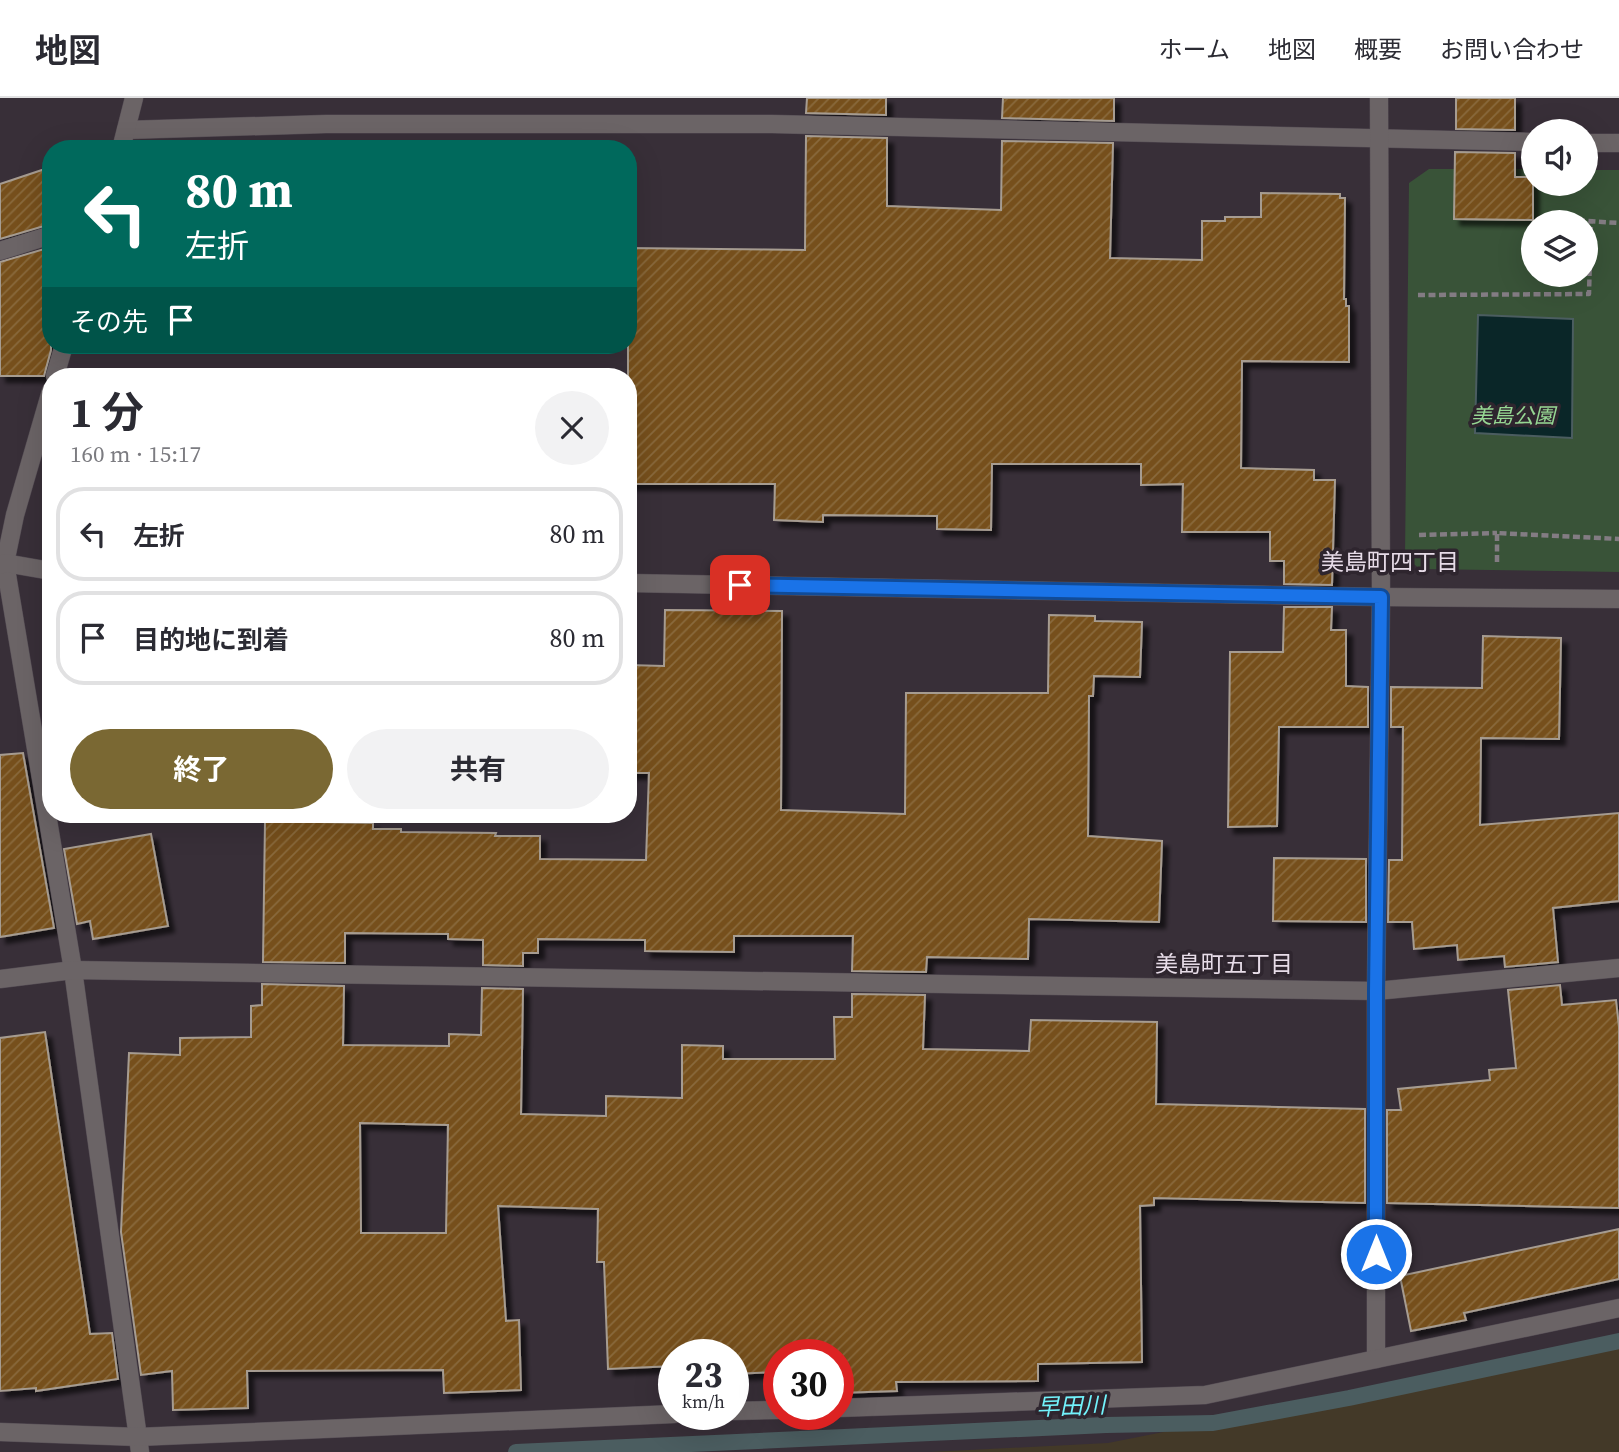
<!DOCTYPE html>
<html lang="ja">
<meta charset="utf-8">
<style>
body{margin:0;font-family:"Source Serif 4","Noto Sans JP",serif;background:#f2f2f3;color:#2b2b33;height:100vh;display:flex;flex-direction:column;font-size:26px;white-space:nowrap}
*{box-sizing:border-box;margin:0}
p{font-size:23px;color:#7c7c81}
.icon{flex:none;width:38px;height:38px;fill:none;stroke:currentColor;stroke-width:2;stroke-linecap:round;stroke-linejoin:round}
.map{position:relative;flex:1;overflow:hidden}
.details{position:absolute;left:42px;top:270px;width:595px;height:455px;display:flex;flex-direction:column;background:#fff;border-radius:28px;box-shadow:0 7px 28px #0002}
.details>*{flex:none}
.banner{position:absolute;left:42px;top:42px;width:595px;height:214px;border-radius:28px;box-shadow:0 7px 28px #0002;background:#00695c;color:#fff;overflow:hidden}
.tools{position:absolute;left:1521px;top:21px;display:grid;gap:14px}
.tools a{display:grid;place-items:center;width:77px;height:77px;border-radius:50%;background:#fff;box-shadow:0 7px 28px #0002;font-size:35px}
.speed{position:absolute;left:658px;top:1241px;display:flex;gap:14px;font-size:35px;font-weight:700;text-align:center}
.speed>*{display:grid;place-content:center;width:91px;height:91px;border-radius:50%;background:#fff;box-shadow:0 7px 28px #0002;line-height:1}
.speed small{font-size:18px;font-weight:400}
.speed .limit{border:10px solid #d22;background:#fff;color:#111}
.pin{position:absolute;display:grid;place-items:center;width:60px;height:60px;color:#fff;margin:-30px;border-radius:14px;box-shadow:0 4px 10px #0006}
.me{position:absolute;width:77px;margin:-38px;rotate:0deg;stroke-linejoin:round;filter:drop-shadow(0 0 5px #0008)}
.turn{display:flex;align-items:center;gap:24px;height:147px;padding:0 28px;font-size:32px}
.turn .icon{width:91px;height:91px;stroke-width:2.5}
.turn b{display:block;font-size:49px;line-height:60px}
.then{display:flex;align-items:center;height:66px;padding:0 28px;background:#0003;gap:14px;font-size:26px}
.round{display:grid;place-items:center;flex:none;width:74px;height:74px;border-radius:37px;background:#f2f2f3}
.head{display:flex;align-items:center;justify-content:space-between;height:119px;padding:0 28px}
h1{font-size:42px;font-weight:700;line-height:52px}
.cta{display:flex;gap:14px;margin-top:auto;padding:14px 28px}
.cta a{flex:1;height:80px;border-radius:42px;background:#7a6833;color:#fff;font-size:28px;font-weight:700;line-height:80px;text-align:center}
.cta a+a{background:#f2f2f3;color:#2b2b33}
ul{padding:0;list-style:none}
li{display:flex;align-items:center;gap:21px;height:94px;margin:0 14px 10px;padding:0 14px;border:4px solid #e1e1e2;border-radius:28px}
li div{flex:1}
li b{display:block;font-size:26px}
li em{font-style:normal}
header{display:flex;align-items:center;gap:42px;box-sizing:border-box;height:98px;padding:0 35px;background:#fff;border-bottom:2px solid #e1e1e2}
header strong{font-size:33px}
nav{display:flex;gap:38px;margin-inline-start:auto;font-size:24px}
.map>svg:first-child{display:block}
.education{fill:#433928}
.park{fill:#395338;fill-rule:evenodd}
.water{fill:#0a2628;stroke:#4b5d60;stroke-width:2}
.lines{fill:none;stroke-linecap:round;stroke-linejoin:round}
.stream{stroke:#4b5d60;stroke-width:16}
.building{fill:url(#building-hatch);stroke:#a69c91;stroke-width:2;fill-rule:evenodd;filter:url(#shadow)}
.lane-casing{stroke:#534b53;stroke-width:19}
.street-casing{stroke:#534b53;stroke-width:19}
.path{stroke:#837c83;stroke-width:4.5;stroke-dasharray:7 3.5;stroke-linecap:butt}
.lane{stroke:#6b6466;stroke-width:18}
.street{stroke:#6b6466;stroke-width:18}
.route-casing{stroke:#114b97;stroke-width:18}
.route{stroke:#1a73e8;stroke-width:12}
.labels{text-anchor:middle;stroke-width:7;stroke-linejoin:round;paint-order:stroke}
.park-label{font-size:21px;font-style:italic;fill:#96d793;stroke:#2e252e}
.neighbourhood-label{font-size:23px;fill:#e7dce8;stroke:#2e252e}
.water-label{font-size:23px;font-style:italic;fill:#72f3fc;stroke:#2e252e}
</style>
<header>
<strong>地図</strong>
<nav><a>ホーム</a><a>地図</a><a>概要</a><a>お問い合わせ</a></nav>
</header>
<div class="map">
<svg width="1619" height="1354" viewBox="0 0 1619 1354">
<defs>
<pattern id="building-hatch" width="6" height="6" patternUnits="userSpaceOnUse" patternTransform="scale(1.75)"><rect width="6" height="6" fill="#76501b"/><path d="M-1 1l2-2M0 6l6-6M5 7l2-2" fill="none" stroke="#89693c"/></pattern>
<filter id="shadow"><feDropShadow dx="6" dy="6" stdDeviation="2" flood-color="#0009"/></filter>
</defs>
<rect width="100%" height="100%" fill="#382f38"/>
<path class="education" d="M1619,1244V1354H930L1108,1345Z"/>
<path class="park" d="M1429,71H1533V86H1586V72H1619V474L1420,471L1405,459L1409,85ZM1533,124H1586V177H1533Z"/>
<path class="water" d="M1478,217L1573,221L1572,340L1475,335Z"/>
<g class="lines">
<path class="stream" d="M516,1354L1106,1327L1213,1325L1349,1300L1619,1243"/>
</g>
<g class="building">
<path d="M807,0H886V17L806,15Z"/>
<path d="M1003,0H1114V23L1002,20Z"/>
<path d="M1456,0H1515V32L1456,31Z"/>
<path d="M806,38L887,40V108L1001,112L1002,43L1113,45L1110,160L1202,162V123H1225V119H1261V95L1340,96V100H1345L1344,201H1346V208H1349V264L1242,263L1241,370L1314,372V382H1335L1332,487L1284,486V463H1270V434H1182L1183,386L1141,387V366H992L991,432L937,431V418L823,417V424L774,422L775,386H628V150L805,152Z"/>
<path d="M1455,54L1515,55V79H1533V122L1454,121Z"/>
<path d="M51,69V126L0,141V86Z"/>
<path d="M51,149V252L44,278H0V164Z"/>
<path d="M1284,509H1332L1331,532H1346V588L1368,589V629H1279L1277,728L1228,729L1230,554H1283Z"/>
<path d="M665,512L782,513L781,712L905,716L906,595H1048L1049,517L1095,518V523L1142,524L1140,579L1094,578L1093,598H1089L1088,738L1162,743L1159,824L1029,821L1028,861L927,859L926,874L852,873L853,838H734V854L645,853V842L538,841V855H523V868L483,867V842L448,841V836L345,835V865L263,864L265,723L373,725V731H401V734L496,735L495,738H540V761L646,762L649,675H628V567L664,568Z"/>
<path d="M1483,538L1561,540L1559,641L1481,640L1480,727L1619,715V803L1553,810L1558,864L1505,869L1504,858L1458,862L1457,847L1414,851L1412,824H1388L1389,762H1402L1403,629H1391V589L1482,590Z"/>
<path d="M23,655L54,830L0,839V657Z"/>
<path d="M151,736L168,828L93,841L90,823L77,826L64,751Z"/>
<path d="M1274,760L1366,761V824L1273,823Z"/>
<path d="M262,886L344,888L343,947L449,948V936L481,937L482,890L523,891L521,1016L606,1018V998L682,1000V947L723,948V961H835L834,919H852V896L925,897L923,951L1029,953L1031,922L1157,924L1156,1006L1365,1011V1105L1154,1100V1107L1140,1108L1142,1264L1038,1266V1283L896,1284L897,1293L838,1295V1256H779V1274L733,1276V1256H674V1268L608,1271L604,1164H597L598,1111L498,1108L506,1223L519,1222L521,1292L444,1295L443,1272L247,1273L248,1310L173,1312L172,1273L141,1277L121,1134L129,955L180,957V940L251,939V908L262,907ZM360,1025L448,1027L446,1135H361Z"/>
<path d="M1560,887L1562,907L1616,902L1619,929V1110L1387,1105V1012H1401L1398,991L1490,982L1489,972L1516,970L1508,892Z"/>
<path d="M45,934L90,1236L112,1235L118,1281L36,1293V1290L0,1293V940Z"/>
<path d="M1619,1131V1181L1464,1215L1466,1222L1411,1233L1400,1178Z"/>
</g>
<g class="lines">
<g class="lane-casing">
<path id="lane" d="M0,153L51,137"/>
</g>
<g class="street-casing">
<g id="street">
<path d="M126,32L326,26H772L1533,44"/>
<path d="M1586,45H1619"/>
<path d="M121,51L134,0"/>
<path d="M55,278L64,247"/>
<path d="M51,293L15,417L5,465L73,872L140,1354"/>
<path d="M0,467L5,465L51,473"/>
<path d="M628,485L1381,499L1619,501"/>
<path d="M0,881L73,872L1376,893L1619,870"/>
<path d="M1376,1261V893L1381,499L1379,0"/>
<path d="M838,1310L1205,1297L1619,1210"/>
<path d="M733,1313L779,1312"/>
<path d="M0,1334L138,1339L674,1316"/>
</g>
</g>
<g class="path">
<path d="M1557,121L1619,125"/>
<path d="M1418,197L1589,196L1591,123"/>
<path d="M1419,437L1497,435"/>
<path d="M1497,464V435L1619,441"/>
</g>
<use href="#lane" class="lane"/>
<use href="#street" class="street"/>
</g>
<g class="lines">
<g class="route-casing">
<path id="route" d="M740,487L1381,499L1376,893V1156"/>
</g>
<use href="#route" class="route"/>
</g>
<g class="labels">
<g class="park-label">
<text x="1513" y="325">美島公園</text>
</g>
<g class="neighbourhood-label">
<text x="1390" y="472">美島町四丁目</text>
<text x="1224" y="874">美島町五丁目</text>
</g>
<g class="water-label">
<text transform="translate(1071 1308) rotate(-2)" y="8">早田川</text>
</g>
</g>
</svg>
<div class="tools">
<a><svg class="icon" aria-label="sound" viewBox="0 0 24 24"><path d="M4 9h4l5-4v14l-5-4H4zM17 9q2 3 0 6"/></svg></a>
<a><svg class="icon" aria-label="layers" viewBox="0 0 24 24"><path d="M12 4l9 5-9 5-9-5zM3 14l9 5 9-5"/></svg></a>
</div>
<div class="speed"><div>23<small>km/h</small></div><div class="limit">30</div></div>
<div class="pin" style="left:740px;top:487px;background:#d93025"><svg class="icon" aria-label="arrive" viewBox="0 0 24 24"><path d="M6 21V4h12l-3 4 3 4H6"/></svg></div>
<svg class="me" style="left:1376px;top:1156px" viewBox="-20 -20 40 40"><circle r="17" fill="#1a73e8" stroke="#fff" stroke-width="3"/><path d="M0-11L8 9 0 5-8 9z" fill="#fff"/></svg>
<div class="banner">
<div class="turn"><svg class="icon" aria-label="left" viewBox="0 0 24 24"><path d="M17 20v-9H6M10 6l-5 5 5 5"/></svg><div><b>80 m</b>左折</div></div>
<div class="then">その先<svg class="icon" aria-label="arrive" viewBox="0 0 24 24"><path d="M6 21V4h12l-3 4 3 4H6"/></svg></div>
</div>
<section class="details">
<div class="head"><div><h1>1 分</h1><p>160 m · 15:17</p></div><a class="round"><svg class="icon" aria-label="close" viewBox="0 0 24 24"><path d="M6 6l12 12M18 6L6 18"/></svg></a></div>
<ul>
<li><svg class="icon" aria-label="left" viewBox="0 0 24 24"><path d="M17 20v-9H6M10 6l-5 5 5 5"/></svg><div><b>左折</b></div><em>80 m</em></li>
<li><svg class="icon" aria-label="arrive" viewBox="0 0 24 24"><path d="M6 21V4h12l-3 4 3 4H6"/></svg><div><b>目的地に到着</b></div><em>80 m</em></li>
</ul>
<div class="cta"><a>終了</a><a>共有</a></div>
</section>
</div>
